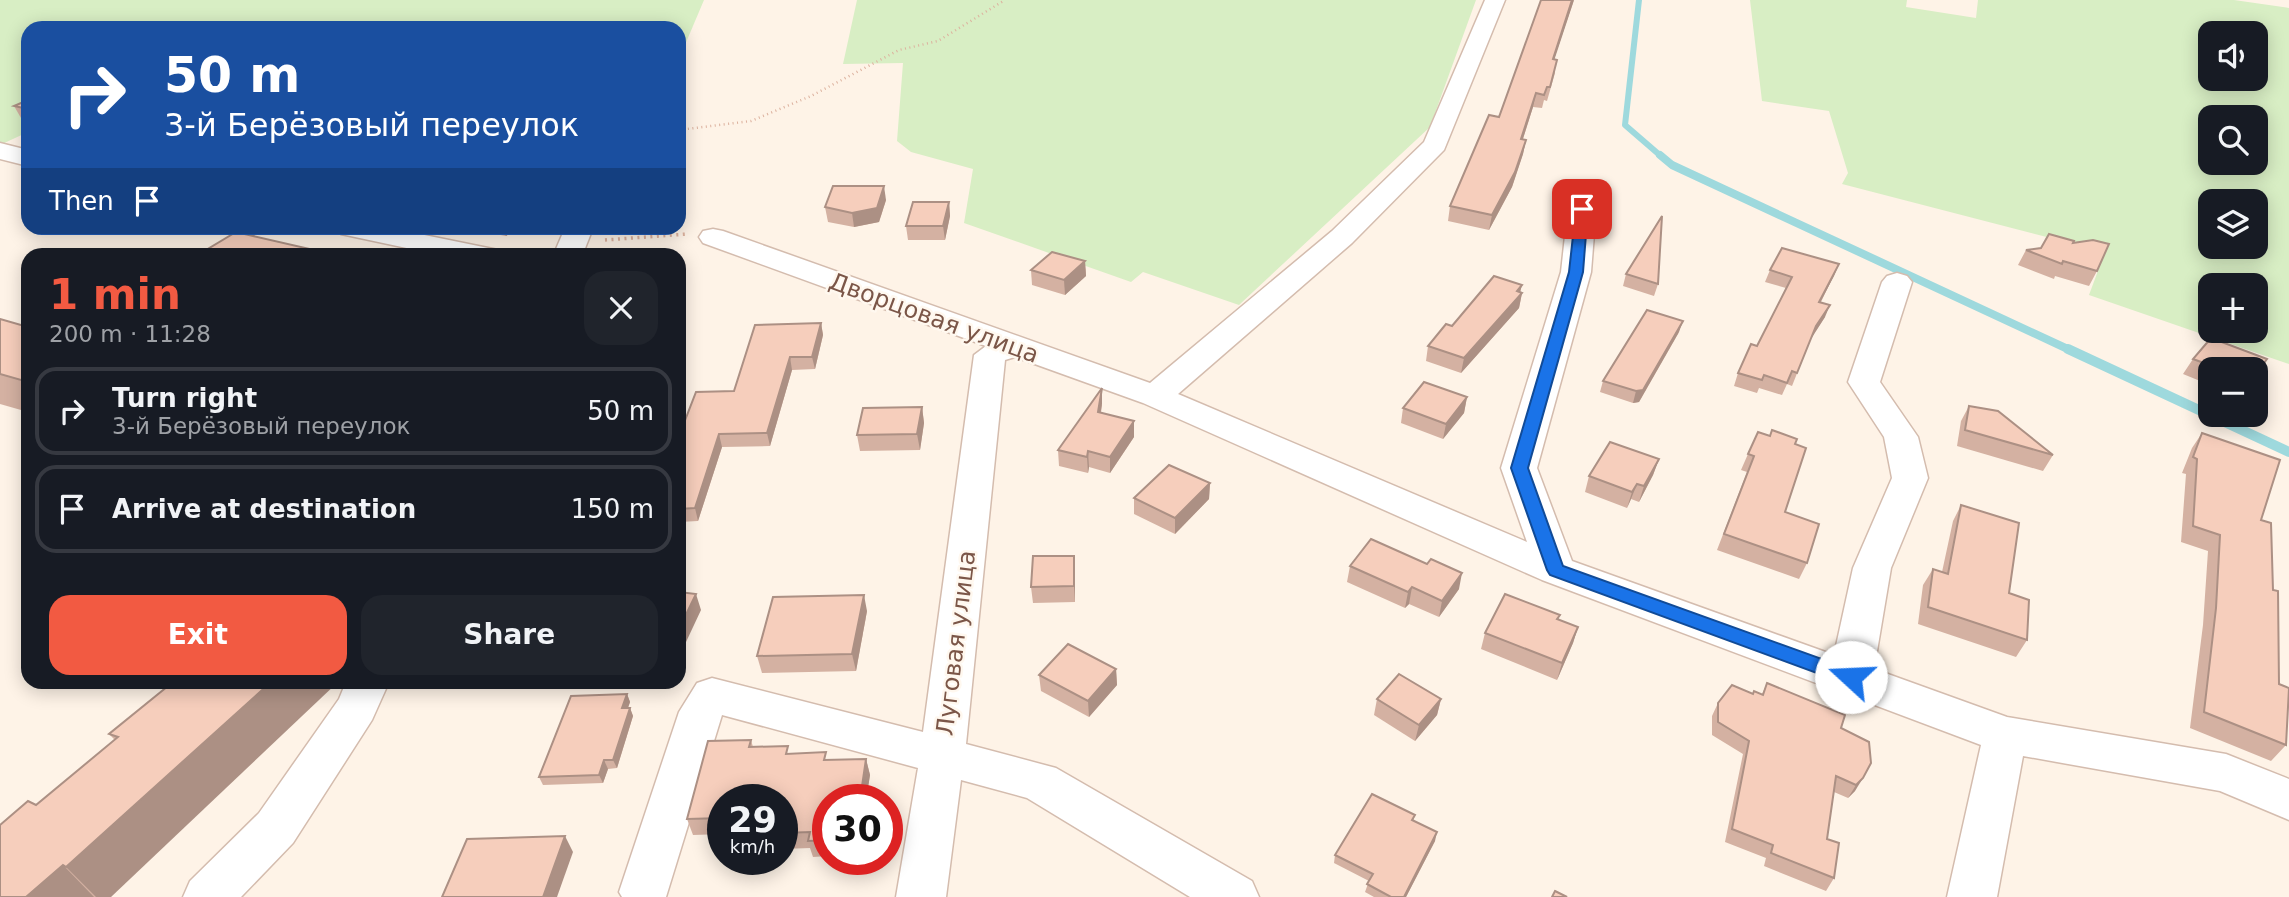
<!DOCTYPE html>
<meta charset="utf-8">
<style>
body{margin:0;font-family:"DejaVu Sans",sans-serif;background:#20242c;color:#f1f3f6;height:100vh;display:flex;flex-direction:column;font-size:26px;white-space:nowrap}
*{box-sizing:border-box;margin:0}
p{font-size:23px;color:#9ea1a6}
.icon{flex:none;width:38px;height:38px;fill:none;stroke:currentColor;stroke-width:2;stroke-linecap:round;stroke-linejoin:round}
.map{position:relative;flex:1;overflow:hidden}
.details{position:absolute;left:21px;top:248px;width:665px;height:441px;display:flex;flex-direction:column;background:#171b24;border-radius:21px;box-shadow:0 4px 18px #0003}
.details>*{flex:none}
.hud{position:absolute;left:21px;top:21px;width:665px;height:214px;border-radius:21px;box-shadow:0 4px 18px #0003;background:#1a4fa0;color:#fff;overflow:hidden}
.buttons{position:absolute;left:2198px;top:21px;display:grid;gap:14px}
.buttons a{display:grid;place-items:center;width:70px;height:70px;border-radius:14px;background:#171b24;box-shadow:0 4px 18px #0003;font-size:35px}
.speed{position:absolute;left:707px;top:784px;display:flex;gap:14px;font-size:35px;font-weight:700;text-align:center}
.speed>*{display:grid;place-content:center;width:91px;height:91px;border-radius:50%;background:#171b24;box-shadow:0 4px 18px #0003;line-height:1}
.speed small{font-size:18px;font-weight:400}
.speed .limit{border:10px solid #d22;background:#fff;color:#111}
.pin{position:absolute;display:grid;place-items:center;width:60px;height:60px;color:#fff;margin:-30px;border-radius:14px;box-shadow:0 4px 10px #0006}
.me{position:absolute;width:77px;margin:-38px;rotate:290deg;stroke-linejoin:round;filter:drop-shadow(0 0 5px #0008)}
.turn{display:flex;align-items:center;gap:24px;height:147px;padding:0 28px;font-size:32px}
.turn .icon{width:91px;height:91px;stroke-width:2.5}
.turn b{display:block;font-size:49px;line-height:60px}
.then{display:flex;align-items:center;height:66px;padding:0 28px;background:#0003;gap:14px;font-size:26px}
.round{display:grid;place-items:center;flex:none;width:74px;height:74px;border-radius:21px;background:#20242c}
.head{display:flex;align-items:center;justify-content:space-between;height:119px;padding:0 28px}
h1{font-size:42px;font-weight:600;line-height:52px;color:#f25a42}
.primary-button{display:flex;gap:14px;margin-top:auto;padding:14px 28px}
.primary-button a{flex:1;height:80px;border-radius:21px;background:#f25a42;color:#fff;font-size:28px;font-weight:600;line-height:80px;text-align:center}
.primary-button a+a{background:#20242c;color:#f1f3f6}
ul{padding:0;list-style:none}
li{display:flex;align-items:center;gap:21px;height:88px;margin:0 14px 10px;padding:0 14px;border:4px solid #363941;border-radius:21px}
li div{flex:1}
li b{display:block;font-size:26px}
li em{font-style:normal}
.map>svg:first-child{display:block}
.green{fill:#d8eec4;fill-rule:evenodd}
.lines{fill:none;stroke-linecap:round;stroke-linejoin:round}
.stream-far2{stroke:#9ed9dd;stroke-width:6}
.stream-far1{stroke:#9ed9dd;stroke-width:8}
.stream{stroke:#9ed9dd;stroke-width:10}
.minor-casing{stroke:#d4bcae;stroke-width:3}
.path-far1{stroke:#dcb19e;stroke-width:2.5;stroke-dasharray:1 3.5;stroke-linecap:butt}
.path{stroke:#dcb19e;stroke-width:3.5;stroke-dasharray:2 4.5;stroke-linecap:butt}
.minor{fill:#fff;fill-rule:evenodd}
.wall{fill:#d4b1a2}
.shaded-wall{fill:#ac9084}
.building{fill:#f6cebc;stroke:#ac9084;stroke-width:2}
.route{fill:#1a73e8;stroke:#114b97;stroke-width:2}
.labels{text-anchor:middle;stroke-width:5;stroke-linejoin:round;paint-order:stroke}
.street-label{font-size:24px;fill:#7b5648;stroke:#fff8ef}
</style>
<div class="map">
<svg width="2289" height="897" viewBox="0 0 2289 897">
<rect width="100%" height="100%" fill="#fef3e7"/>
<g class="green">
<path d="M0,0H704L679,59V28H28V132L0,145Z"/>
<path d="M857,0H1476L1430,127L1239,305L1143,272L1131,282L964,223L973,169L911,152L897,141L903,63L843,64Z"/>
<path d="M1750,0H1907L1906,7L1976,18L1978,0H2234L2289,8V364L2089,295L2105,252L1842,184L1848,173L1829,111L1762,101ZM2210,33H2256V79H2210ZM2210,117H2256V163H2210ZM2210,201H2256V247H2210ZM2210,285H2256V331H2210Z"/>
</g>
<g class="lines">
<path class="stream-far2" d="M1639,0L1625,125L1662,157"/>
<path class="stream-far1" d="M1660,155L1672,165L2072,351"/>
<path class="stream" d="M2068,349L2289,452"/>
<g class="minor-casing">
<g id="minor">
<path d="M1485,0H1505L1444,150L1352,243L1178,394L1527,542L1501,468L1561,272L1568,209L1572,203H1592L1596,209L1591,272L1537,468L1572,561L1834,655L1853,568L1892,478L1884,437L1848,382L1882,282L1887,276L1897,273L1907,276L1912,282L1880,382L1918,437L1928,478L1891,568L1874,669L2007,717L2226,754L2289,779V820L2220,791L2023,756L1997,897H1947L1981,745L1542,580L1143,403L1015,357L1005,360L966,744L1056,768L1252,881L1259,897H1190L1027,798L961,780L946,897H896L918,768L722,715L666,897H622L619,892L679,712L697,683L712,678L923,732L974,355L986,346L703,243L699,237L703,231L713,229L723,231L1150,383L1332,231L1424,142Z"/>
<path d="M0,143L28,150V166L0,159Z"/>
<path d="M337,228H390L498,250L502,256H444L341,234Z"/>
<path d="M565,228H593L582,256H553Z"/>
<path d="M346,682H389L372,720L293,843L241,897H183L190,881L259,813L339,699Z"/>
</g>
</g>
<path class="path-far1" d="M679,130L751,121L811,96L899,50L938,41L1005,0"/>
<path class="path" d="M605,240L687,234"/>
<use href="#minor" class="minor"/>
</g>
<g class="wall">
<path d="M1574,0L1554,59L1555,73L1547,101L1544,100L1542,108L1533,107L1523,139L1526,140L1523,154L1512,187L1489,230L1448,221L1450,206L1499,117Z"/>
<path d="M28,100V130L14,106Z"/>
<path d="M886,200L879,222L854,227L828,222L825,207Z"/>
<path d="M949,202L950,216L945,240H908L906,226Z"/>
<path d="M462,228H518L506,236Z"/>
<path d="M2073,243L2097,271L2089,286L2055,276L2054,279L2018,265L2026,250Z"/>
<path d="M1085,261L1086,276L1065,295L1032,285L1031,270Z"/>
<path d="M1839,264L1821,302L1825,317L1811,338L1792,386L1787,384L1782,395L1759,388L1757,393L1734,386L1738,373L1757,346L1786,288L1765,282L1770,270Z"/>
<path d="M1626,274L1658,284L1654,296L1623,286Z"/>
<path d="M1522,285L1520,292L1522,293L1519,308L1461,373L1426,361L1428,346L1452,326Z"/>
<path d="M0,319L28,327V412L0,404Z"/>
<path d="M821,323L823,335L815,369L792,370L770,446L722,447L698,521L679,522V436Z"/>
<path d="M1679,332L1639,402L1633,403L1600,392L1603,381Z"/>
<path d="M2193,359L2256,369H2210V385L2183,374Z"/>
<path d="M1467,397L1464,413L1443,439L1401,423L1403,408Z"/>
<path d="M1102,404L1101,413L1134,437L1110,473L1089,467L1088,473L1059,466L1058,450Z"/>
<path d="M1969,406L2053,455L2043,471L1957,446L1961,421Z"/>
<path d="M922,407L924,423L920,450L860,451L857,435Z"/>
<path d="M2202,433L2261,520L2273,590L2279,684L2286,745L2271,761L2190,728L2203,625L2208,551L2181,542L2186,474L2182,473L2192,448Z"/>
<path d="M1795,444L1785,512L1807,563L1799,579L1717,550L1747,472L1741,470L1748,454Z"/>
<path d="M1659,459L1653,475L1639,502L1631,499L1627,508L1585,492L1589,476Z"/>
<path d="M1210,483L1209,499L1175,534L1134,514V498Z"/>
<path d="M1961,505L2009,593L2027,640L2016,657L1918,624L1923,585L1933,569L1942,572L1953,521Z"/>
<path d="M1350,566L1459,589L1439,617L1409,604L1405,608L1347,582Z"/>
<path d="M1075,572V602L1033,603L1031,587Z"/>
<path d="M867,611L856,671L762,673L757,656Z"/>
<path d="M1560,615L1558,620L1578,627L1573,643L1557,680L1481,649L1485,633Z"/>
<path d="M1116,669L1117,685L1089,717L1041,691L1039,675Z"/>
<path d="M173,682L111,897H0L36,805L115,740L109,734Z"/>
<path d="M1767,683L1841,728L1869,742L1855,791L1848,798L1834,792L1827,839L1834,878L1826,891L1764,866L1766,858L1725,842L1743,754L1712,735V716L1718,703L1753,694H1762Z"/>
<path d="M627,694L630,702L628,708H630L633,716L617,768L608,769L603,783L543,785L539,777Z"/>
<path d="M1377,699H1441L1437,715L1415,741L1374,715Z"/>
<path d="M751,740L753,747L828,760L866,759L870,775L866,800H828V856L813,857L810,848L782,849V800H723V834L693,835L687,819Z"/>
<path d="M1415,815L1413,821L1435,841L1406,897H1374L1365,892L1369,881L1334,863L1335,855Z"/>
</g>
<g class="shaded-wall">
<path d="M1572,0H1574L1550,73L1553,59Z"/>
<path d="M1536,93L1533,107L1518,154L1521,139Z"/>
<path d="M1526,140L1523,154L1512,187L1489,230L1492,215Z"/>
<path d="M884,186L886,200L879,222L854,227L852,213Z"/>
<path d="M949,202L950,216L945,240L943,226Z"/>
<path d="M502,228H518L506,236Z"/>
<path d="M1085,261L1086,276L1065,295L1064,280Z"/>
<path d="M1839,264L1834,276L1814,314L1819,302Z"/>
<path d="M1522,285L1519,296L1522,293L1519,308L1461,373L1464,358Z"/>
<path d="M1830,305L1825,317L1811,339L1816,326Z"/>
<path d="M1683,321L1679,332L1639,402L1633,403L1636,391Z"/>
<path d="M821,323L823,335L815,369L812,357Z"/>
<path d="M790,357L792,370L770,446L767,433Z"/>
<path d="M1102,388V404L1098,428V412Z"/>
<path d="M1467,397L1464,413L1443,439L1446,424Z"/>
<path d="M922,407L924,423L920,450L917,434Z"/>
<path d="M1134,421V437L1110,473V457Z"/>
<path d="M719,434L722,447L698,521L695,508Z"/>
<path d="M1088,451L1089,467L1088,473L1087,457Z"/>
<path d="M1659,459L1653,475L1639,502L1644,486Z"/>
<path d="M1210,483L1209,499L1175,534V518Z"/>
<path d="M1637,484L1631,499L1627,508L1632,492Z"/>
<path d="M1074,556L1075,572V602L1074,586Z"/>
<path d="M1462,573L1459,589L1439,617L1442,601Z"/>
<path d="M1412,587L1409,604L1405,608L1408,592Z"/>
<path d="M696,594L701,610L679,657V629Z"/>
<path d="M864,595L867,611L856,671L852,654Z"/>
<path d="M1578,627L1573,643L1557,680L1562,663Z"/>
<path d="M1116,669L1117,685L1089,717L1088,701Z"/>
<path d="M271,682H338L111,897H96L66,867Z"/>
<path d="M627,694L630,702L625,716L622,708Z"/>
<path d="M1441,699L1437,715L1415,741L1419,725Z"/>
<path d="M630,708L633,716L617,768L613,760Z"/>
<path d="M866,759L870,775L866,800H860Z"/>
<path d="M604,760L608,769L603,783L599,775Z"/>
<path d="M1863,778L1855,791L1848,798L1856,785Z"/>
<path d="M1437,832L1435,841L1406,897H1404Z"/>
<path d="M565,836L573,852L557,897H543Z"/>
<path d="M63,865L94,897H26Z"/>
</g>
<g class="building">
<path d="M1541,0H1572L1553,59L1557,60L1550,87H1547L1544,95L1536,93L1521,139L1526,140L1515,172L1492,215L1450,206L1489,115L1499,117Z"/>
<path d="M28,100V109L14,106Z"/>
<path d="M833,186H884L877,208L852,213L825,207Z"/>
<path d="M913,202H949L943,226H906Z"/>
<path d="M1662,216L1658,284L1626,274Z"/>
<path d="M236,232L340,256H196Z"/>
<path d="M2049,234L2074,241L2073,243L2093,240L2109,244L2097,271L2063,261L2062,264L2026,250L2041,248Z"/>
<path d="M1782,248L1839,264L1819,302L1830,305L1816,326L1797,373L1792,371L1787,383L1764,375L1762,380L1738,373L1751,344L1757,346L1792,277L1770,270Z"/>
<path d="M1052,252L1085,261L1064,280L1031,270Z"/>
<path d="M1494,276L1522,285L1517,291L1522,293L1464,358L1428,346L1446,324L1452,326Z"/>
<path d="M1647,310L1683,321L1643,390L1636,391L1603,381Z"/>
<path d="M0,319L28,327V382L0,374Z"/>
<path d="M821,323L812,357H790L767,433L719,434L695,508L679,509V436L696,392L734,391L755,325Z"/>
<path d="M2211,338L2267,359L2256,374V369H2220L2193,359Z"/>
<path d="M1424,382L1467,397L1446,424L1403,408Z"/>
<path d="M1102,388L1098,412L1134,421L1110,457L1088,451L1087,457L1058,450Z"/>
<path d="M1969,406L1998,411L2053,455L1965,430Z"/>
<path d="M922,407L917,434L857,435L863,408Z"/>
<path d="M1772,430L1797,439L1795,444L1806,448L1785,512L1819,524L1807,563L1724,534L1754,456L1748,454L1758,432L1770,436Z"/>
<path d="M2202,433L2280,460L2261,520L2271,523L2273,590L2278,591L2279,684L2289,688L2286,745L2204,712L2216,608L2220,535L2193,526L2197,459L2193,457Z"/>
<path d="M1610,442L1659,459L1644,486L1637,484L1632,492L1589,476Z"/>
<path d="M1169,465L1210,483L1175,518L1134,498Z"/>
<path d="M1961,505L2019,523L2009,593L2029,600L2027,640L1928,607L1933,569L1948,574Z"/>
<path d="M1371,539L1427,564L1431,559L1462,573L1442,601L1412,587L1408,592L1350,566Z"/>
<path d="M1033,556H1074V586L1031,587Z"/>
<path d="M679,592L696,594L679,629Z"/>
<path d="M1505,594L1560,615L1557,619L1578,627L1562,663L1485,633Z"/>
<path d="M864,595L852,654L757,656L773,597Z"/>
<path d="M1068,644L1116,669L1088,701L1039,675Z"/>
<path d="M1399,674L1441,699L1419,725L1377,699Z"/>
<path d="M173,682H271L66,867L63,865L26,897H0V825L28,801L36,805L118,737L109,734Z"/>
<path d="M1767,683L1845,715L1841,728L1869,742L1871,763L1863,778L1856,785L1836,776L1827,839L1839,843L1834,878L1771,853L1773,845L1732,829L1749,741L1718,722V703L1732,685L1753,694L1754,691L1763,695Z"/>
<path d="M627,694L622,708H630L613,760H604L599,775L539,777L571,696Z"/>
<path d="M751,740L749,747L788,746L786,754L826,752L824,760L866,759L860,800H828V840L808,841L810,832L782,833V800H723V818L687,819L708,741Z"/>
<path d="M1372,794L1415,815L1412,820L1437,832L1404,897H1391L1367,884L1373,874L1335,855Z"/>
<path d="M565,836L543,897H442L467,839Z"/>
<path d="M1555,891L1567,897H1552Z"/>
</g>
<path class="route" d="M1582,205L1588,209L1583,272L1528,468L1563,566L1858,672L1861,677L1858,683H1844L1550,575L1547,570L1511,468L1569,272L1576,209Z"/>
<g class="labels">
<g class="street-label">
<text transform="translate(934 318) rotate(20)" y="8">Дворцовая улица</text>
<text transform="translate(956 643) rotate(-83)" y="8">Луговая улица</text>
</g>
</g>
</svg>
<div class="buttons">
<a><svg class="icon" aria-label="sound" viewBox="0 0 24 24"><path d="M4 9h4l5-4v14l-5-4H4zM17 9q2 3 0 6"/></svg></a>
<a><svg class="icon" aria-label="search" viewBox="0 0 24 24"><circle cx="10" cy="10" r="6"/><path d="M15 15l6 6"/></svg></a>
<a><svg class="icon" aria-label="layers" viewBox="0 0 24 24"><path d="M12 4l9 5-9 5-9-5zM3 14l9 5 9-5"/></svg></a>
<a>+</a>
<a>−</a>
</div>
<div class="speed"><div>29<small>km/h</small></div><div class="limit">30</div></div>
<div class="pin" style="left:1582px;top:209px;background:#d93025"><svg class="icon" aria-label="arrive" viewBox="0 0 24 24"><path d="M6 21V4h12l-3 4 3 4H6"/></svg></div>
<svg class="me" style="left:1851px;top:677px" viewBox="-20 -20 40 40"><circle r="19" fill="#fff"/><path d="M0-13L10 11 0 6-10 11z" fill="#1a73e8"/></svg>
<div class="hud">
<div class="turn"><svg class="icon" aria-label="right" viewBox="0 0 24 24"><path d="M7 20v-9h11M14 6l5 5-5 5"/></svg><div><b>50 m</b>3-й Берёзовый переулок</div></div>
<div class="then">Then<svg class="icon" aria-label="arrive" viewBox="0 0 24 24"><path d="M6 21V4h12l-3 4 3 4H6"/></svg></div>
</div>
<section class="details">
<div class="head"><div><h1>1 min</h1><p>200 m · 11:28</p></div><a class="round"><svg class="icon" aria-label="close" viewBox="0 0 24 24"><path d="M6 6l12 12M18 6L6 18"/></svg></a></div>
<ul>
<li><svg class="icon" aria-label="right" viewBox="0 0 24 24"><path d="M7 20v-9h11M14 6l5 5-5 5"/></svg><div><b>Turn right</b><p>3-й Берёзовый переулок</p></div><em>50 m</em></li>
<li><svg class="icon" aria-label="arrive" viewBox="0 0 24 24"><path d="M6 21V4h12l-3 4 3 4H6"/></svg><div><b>Arrive at destination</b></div><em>150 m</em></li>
</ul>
<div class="primary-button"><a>Exit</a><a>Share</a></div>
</section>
</div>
